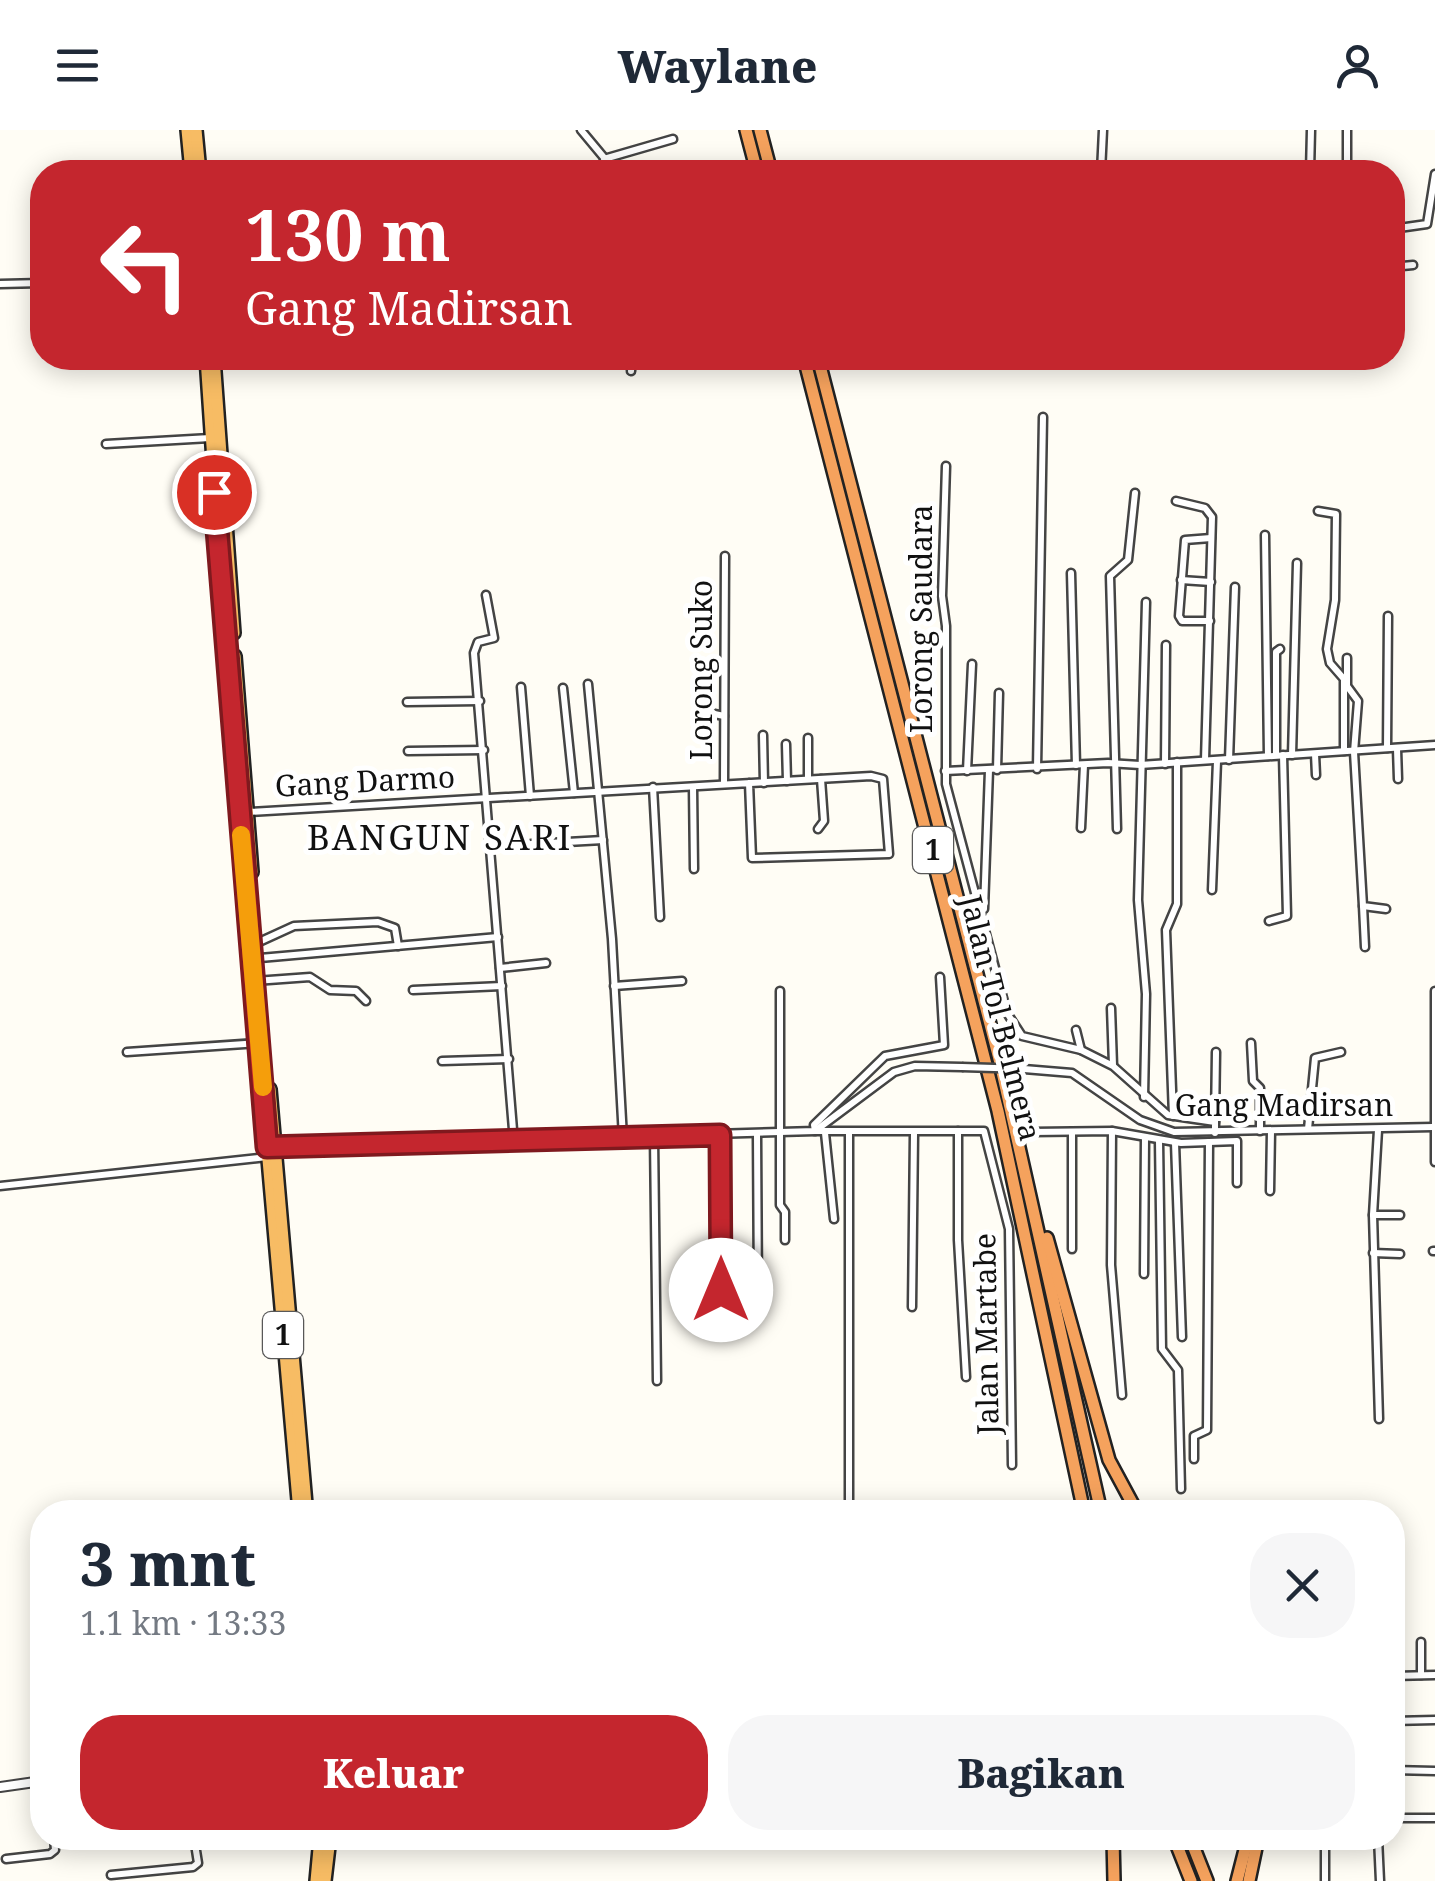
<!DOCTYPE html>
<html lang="id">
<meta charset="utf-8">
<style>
body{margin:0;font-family:"Noto Serif",serif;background:#f6f6f7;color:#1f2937;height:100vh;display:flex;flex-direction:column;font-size:38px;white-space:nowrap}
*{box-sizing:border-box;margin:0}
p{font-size:32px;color:#747a83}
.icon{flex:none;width:55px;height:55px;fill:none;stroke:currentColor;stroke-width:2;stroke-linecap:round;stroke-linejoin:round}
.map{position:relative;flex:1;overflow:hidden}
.drawer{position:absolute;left:30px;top:1370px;width:1375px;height:350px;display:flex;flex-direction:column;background:#fff;border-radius:40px;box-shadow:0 5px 25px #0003}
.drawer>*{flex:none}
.hud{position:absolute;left:30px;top:30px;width:1375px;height:210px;border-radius:40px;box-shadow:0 5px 25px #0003;background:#c4262e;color:#fff;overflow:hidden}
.pin{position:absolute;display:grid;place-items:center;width:85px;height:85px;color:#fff;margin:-42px;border:5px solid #fff;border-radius:50%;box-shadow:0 2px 10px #0007}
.me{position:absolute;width:110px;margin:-55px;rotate:0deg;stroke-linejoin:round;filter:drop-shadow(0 0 8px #0008)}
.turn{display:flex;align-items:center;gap:35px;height:210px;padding:0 50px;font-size:45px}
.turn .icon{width:130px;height:130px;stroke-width:2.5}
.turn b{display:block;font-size:70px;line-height:85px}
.round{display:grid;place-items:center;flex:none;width:105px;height:105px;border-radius:40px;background:#f6f6f7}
.summary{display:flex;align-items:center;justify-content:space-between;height:170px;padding:0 50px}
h1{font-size:60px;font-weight:800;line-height:75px}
.action{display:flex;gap:20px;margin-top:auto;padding:20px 50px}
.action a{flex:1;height:115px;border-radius:40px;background:#c4262e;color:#fff;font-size:40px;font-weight:800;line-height:115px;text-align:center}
.action a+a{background:#f6f6f7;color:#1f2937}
header{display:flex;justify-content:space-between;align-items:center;height:130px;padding:0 50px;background:#fff;font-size:45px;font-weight:800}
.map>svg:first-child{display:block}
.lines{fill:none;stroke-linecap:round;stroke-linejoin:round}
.minor-casing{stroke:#444;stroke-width:11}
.tertiary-casing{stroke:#444;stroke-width:12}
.trunk-casing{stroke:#222;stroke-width:16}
.motorway-casing{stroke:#222;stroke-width:16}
.minor{stroke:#fff;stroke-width:6}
.tertiary{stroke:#fff;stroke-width:8}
.trunk{stroke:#f7bc64;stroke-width:11}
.motorway{stroke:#f5a25d;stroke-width:11}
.minor-bridge-casing{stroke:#444;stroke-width:11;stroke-linecap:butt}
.minor-bridge{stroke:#fff;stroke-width:6}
.route-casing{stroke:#7f191e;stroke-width:25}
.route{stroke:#c4262e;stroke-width:18}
.slow{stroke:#f59e0b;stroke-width:18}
.labels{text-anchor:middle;stroke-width:10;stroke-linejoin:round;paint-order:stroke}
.shield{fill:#fff;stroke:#585858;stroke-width:2.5}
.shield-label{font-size:28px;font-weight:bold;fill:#111}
.street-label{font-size:30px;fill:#111;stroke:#fff}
.quarter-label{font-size:35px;letter-spacing:2.5px;fill:#111;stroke:#fff}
</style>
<header><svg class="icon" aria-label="menu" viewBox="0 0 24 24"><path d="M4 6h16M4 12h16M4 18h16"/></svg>Waylane<svg class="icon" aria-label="person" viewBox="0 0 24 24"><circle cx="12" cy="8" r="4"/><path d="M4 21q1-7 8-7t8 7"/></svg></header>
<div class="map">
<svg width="1435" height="1751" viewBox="0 0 1435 1751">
<rect width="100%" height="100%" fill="#fffdf5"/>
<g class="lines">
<g class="minor-casing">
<g id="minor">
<path d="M581,0L616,42"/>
<path d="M1347,0V42"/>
<path d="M604,29L673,9"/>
<path d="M1101,42L1103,0"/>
<path d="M1310,42L1311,0"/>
<path d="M1392,99L1427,94L1435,44"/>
<path d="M1392,137L1413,135"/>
<path d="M0,154L42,153"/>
<path d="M631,241L632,228"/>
<path d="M106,314L210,308"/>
<path d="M946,336L942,466L946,496V654L1007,883L1022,906L1081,920L1113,936L1168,985L1215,992V1003"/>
<path d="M1176,371L1205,378L1212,387L1205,630"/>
<path d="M1318,381L1336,384L1335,470L1327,519L1330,533L1344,549V621"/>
<path d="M1265,405L1268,626"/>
<path d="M1071,443L1076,635"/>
<path d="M1181,450L1211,452"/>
<path d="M486,465L494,508L478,512L474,523L514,1012"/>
<path d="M1210,491H1182L1179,486L1185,410L1211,408"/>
<path d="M1347,528V556L1358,571L1354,622L1363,776L1386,779"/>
<path d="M700,543L705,582L724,586"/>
<path d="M588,554L612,809L623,1008"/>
<path d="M521,557L530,666"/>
<path d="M563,558L574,663"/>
<path d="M407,572L480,571"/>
<path d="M763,605L764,653"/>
<path d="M786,614L787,651"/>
<path d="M1387,618L1388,486"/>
<path d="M1397,619L1398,649"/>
<path d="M408,621L484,620"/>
<path d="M1315,624L1316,645"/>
<path d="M1276,625V522L1280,519"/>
<path d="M1292,625L1297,433"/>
<path d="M1229,630L1235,457"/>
<path d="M1165,634L1166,515"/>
<path d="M1037,639L1043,287"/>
<path d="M997,640L999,563"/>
<path d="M945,641L1108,633L1140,635L1435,615"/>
<path d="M967,641L972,534"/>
<path d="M808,649V608"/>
<path d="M724,654L725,426"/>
<path d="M653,657L660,787"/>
<path d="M693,657L694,739"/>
<path d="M248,682L871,646L883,649L889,724L752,728L749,653"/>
<path d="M1081,698L1084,635"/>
<path d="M818,699L824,691L821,649"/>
<path d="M1117,699L1110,446L1128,430L1135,363"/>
<path d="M531,714L603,710"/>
<path d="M1212,760L1217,631"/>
<path d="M1363,776L1365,817"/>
<path d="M984,779L989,640"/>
<path d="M1269,791L1287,786L1283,625"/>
<path d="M259,812L294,796L378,792L395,798L398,816"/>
<path d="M260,828L498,807"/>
<path d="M500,838L546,833"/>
<path d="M940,847L944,915L885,926L814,995L815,1001H984L1009,1099L1012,1335"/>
<path d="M255,851L310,847L330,860L356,861L366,871"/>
<path d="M614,856L682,851"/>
<path d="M413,860L502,856"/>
<path d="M780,861V1075L785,1082V1110"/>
<path d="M1435,861V1032"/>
<path d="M1111,878L1113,935"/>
<path d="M1076,900L1081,920"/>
<path d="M1251,913L1253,951L1260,958V1001"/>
<path d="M127,922L258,913"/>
<path d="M442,931L509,929"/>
<path d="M1024,939L1072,943L1140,990L1174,1002L1433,997"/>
<path d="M1144,967L1146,864L1138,770L1146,472"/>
<path d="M1173,986L1166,800L1177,774V632"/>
<path d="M1215,992L1216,922"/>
<path d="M1308,999L1315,928L1341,922"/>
<path d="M1378,1000L1373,1085L1379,1289"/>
<path d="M958,1001V1110L966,1247"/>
<path d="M1112,1001L1111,1135L1122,1265"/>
<path d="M1032,1002L1112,1001L1181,1013L1237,1011V1053"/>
<path d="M825,1003L834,1089"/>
<path d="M720,1005L722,1199"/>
<path d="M757,1005L758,1167"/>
<path d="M654,1008L657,1251"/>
<path d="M1159,1011L1162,1219L1178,1240L1181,1359"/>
<path d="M1175,1013L1182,1207"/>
<path d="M275,1017L815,1001L894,942L915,936L962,937"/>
<path d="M0,1056L267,1027"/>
<path d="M1270,1061L1271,1001"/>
<path d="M1373,1085H1400"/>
<path d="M1072,1119V1002"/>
<path d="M1433,1121H1435"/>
<path d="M1373,1123L1400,1124"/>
<path d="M1144,1144L1145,1008"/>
<path d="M912,1177L914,1004"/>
<path d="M1194,1329V1306L1207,1300L1209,1012"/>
<path d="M849,1382V1004"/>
<path d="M1421,1512V1545"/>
<path d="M1392,1546L1435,1545"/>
<path d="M1392,1591L1435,1590"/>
<path d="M1392,1640L1435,1641"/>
<path d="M1392,1688H1435"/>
<path d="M1378,1708L1380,1751"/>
<path d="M6,1729L50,1724L55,1720L54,1708"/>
<path d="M111,1745L193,1737L198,1733L194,1708"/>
<path d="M1325,1750V1708"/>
</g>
</g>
<g class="tertiary-casing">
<path id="tertiary" d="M0,1657L42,1651"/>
</g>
<g class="trunk-casing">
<g id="trunk">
<path d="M187,0L191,42"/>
<path d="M196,0L200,42"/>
<path d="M206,228L235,654L299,1382"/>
<path d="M214,228L234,503"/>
<path d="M235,526L252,742"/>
<path d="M270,959L306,1374"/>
<path d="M316,1751L320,1708"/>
<path d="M325,1751L330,1708"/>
</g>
</g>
<g class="motorway-casing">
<g id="motorway">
<path d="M746,0L757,42"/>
<path d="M760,0L771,42"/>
<path d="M804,228L998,981L1084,1382"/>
<path d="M818,228L1000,933L1101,1382"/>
<path d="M1047,1108L1109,1330L1137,1382"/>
<path d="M1113,1708L1114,1751"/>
<path d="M1174,1708L1191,1751"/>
<path d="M1190,1708L1207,1751"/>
<path d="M1237,1751L1248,1708"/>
<path d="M1249,1751L1258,1708"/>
</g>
</g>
<use href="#minor" class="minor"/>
<use href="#tertiary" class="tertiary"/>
<use href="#trunk" class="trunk"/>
<use href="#motorway" class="motorway"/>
<g class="minor-bridge-casing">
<path id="minor-bridge" d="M962,937L1024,939"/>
</g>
<use href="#minor-bridge" class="minor-bridge"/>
</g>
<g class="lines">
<g class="route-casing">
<path id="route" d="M214,362L267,1017L720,1005L721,1160"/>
</g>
<use href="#route" class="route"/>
<path class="slow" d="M241,705L263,957"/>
</g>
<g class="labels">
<g class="shield">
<rect x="913" y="697" width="40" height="46" rx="8"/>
<rect x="263" y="1182" width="40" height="46" rx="8"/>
</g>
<g class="shield-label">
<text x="933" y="730">1</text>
<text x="283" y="1215">1</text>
</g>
<g class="street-label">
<text transform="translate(922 489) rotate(-90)" y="10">Lorong Saudara</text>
<text transform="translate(702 540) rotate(-90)" y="10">Lorong Suko</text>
<text transform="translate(365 652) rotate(-3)" y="10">Gang Darmo</text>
<text transform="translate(1000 888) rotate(76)" y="10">Jalan Tol Belmera</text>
<text x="1284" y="986">Gang Madirsan</text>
<text transform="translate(987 1204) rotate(-91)" y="10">Jalan Martabe</text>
</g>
<g class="quarter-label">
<text x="440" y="720">BANGUN SARI</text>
</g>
</g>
</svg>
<div class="pin" style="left:214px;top:362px;background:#d93025"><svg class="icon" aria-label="arrive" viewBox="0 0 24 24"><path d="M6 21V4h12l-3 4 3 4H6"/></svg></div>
<svg class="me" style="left:721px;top:1160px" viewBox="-20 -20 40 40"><circle r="19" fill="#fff"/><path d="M0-13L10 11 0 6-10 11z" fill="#c4262e"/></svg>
<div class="hud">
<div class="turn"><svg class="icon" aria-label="left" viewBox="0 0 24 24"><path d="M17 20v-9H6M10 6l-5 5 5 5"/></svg><div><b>130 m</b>Gang Madirsan</div></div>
</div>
<section class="drawer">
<div class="summary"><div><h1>3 mnt</h1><p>1.1 km · 13:33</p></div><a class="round"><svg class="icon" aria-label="close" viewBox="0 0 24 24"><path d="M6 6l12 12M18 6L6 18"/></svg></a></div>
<div class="action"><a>Keluar</a><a>Bagikan</a></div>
</section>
</div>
